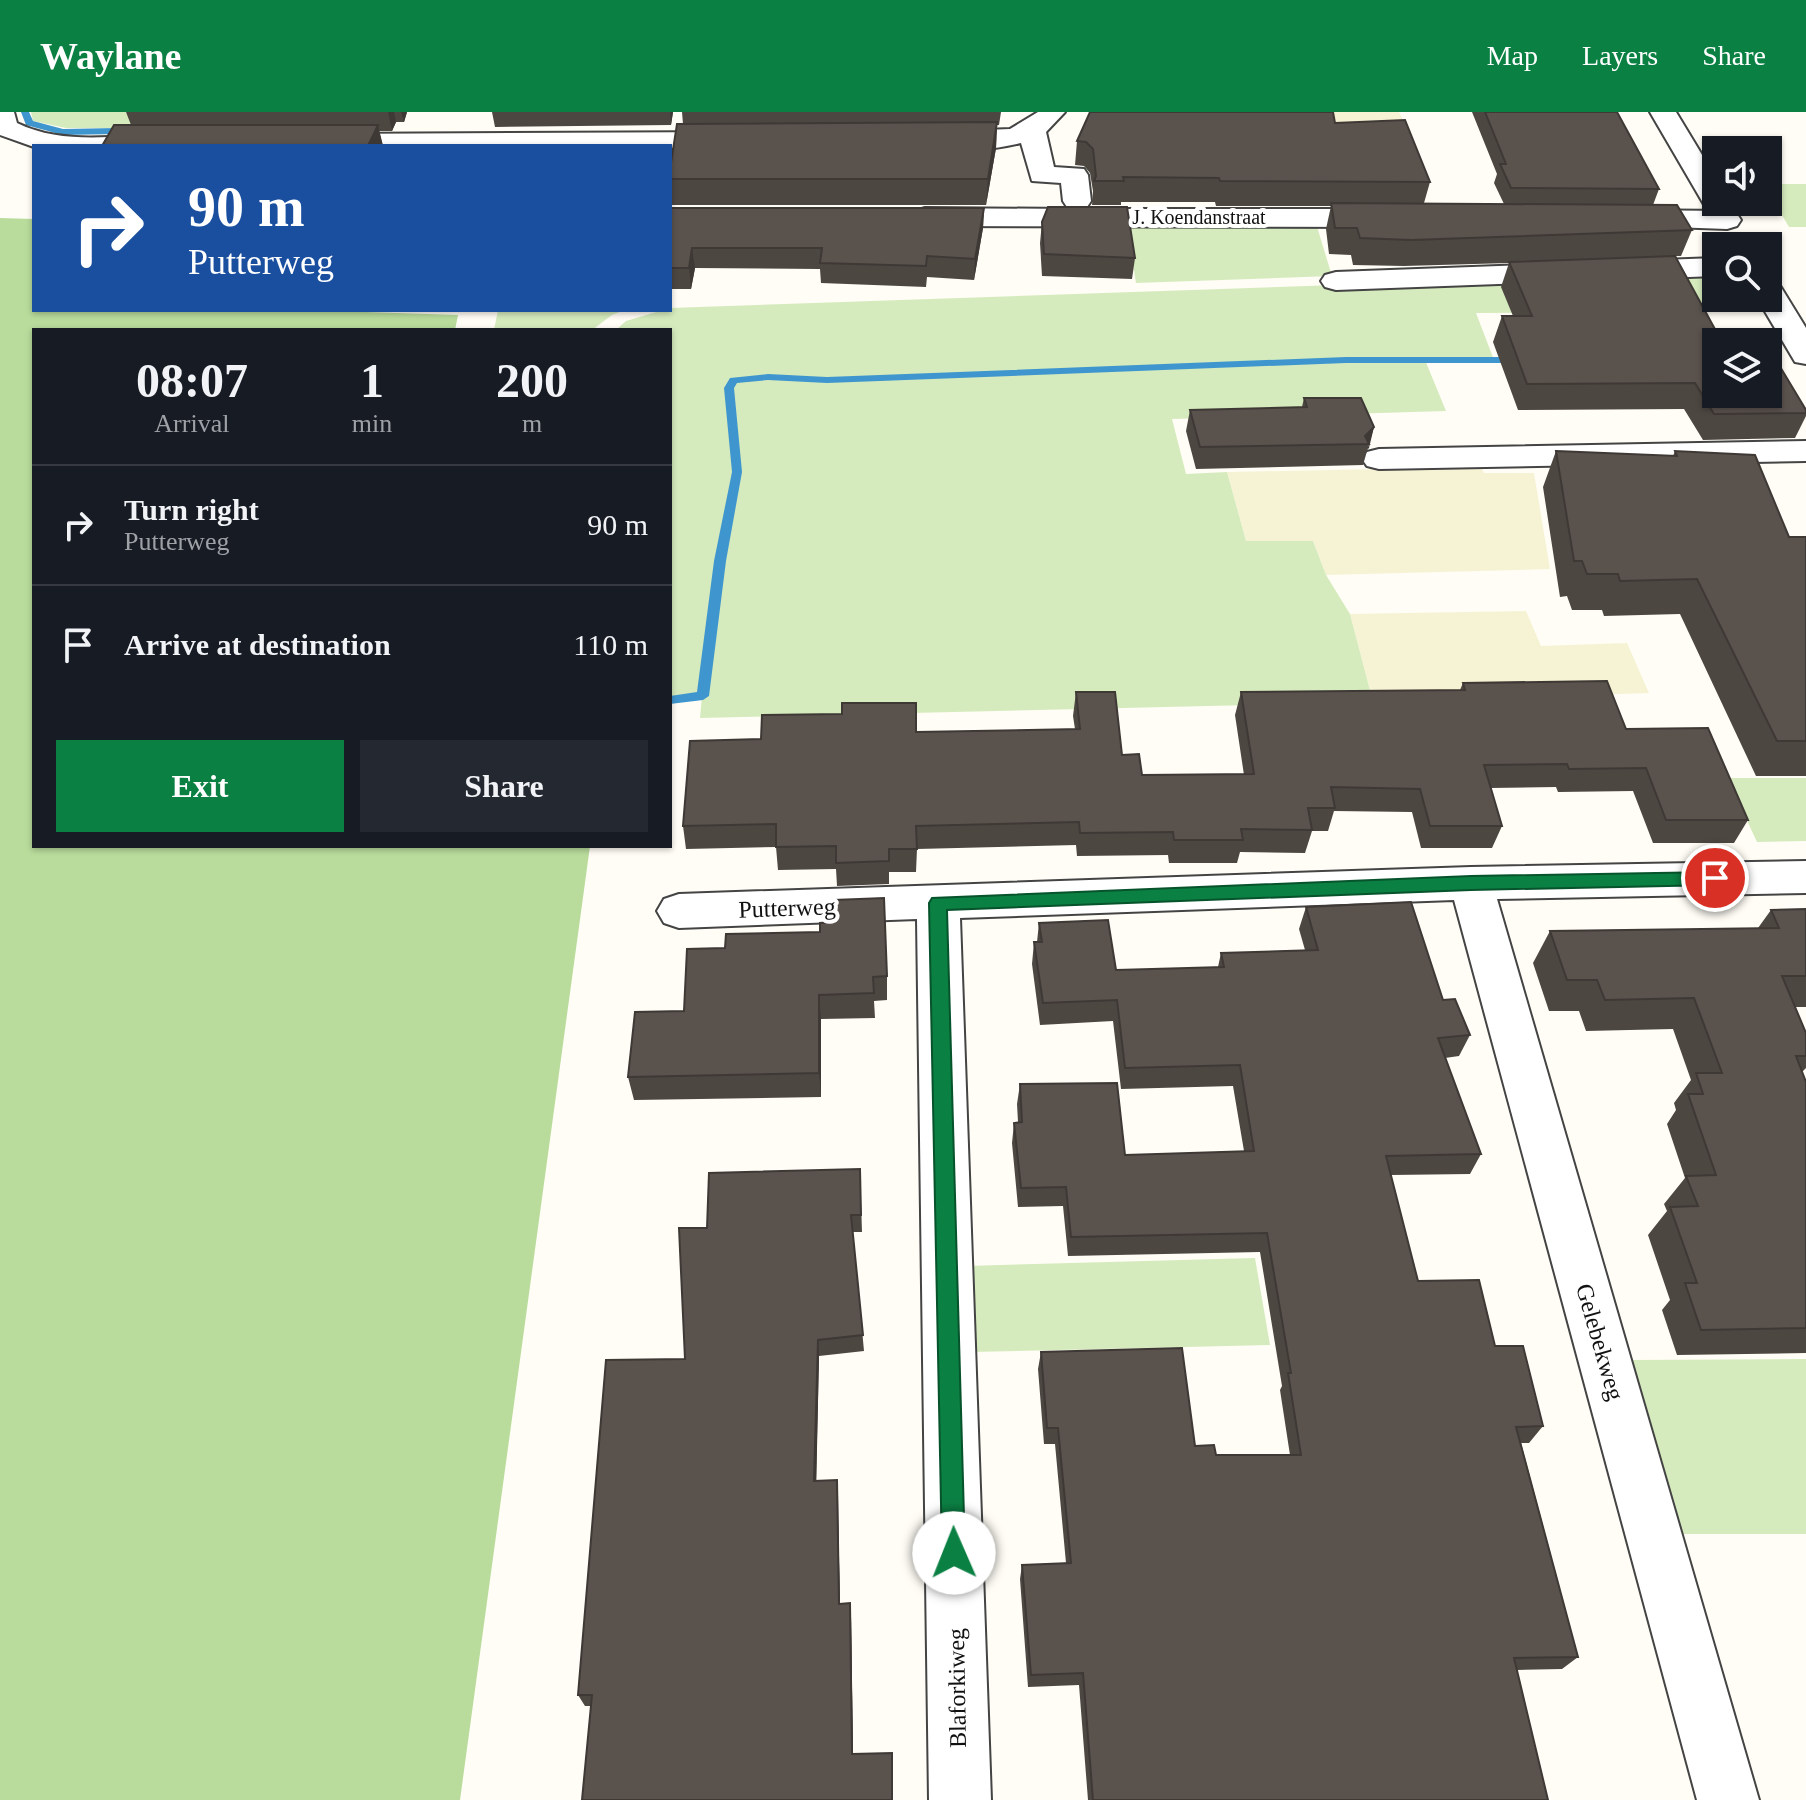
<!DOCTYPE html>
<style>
body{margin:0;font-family:Georgia,serif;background:#242831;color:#f1f3f6;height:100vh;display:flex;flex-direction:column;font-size:30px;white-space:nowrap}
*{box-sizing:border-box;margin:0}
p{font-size:26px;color:#9ea1a6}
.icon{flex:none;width:44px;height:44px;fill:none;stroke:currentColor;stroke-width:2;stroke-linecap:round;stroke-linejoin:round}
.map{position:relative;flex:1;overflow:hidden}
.side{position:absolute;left:32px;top:216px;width:640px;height:520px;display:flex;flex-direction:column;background:#171b24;border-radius:0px;box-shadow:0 2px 6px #0004}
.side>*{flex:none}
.banner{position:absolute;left:32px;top:32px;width:640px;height:168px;border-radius:0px;box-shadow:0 2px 6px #0004;background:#1a4fa0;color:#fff;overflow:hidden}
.controls{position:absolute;left:1702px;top:24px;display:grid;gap:16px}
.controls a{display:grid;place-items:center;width:80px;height:80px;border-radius:0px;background:#171b24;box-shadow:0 2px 6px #0004;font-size:40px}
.pin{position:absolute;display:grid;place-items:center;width:68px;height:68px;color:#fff;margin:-34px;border:4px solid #fff;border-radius:50%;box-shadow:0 2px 8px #0007}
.me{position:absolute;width:88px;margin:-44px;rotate:359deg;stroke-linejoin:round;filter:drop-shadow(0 0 6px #0008)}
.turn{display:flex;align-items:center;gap:28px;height:168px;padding:0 24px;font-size:36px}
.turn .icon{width:104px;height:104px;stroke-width:2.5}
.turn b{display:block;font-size:56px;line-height:68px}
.eta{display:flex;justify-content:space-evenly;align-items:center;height:136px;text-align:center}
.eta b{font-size:48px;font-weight:700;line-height:56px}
.primary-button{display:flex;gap:16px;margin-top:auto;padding:16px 24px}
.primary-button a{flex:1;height:92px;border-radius:0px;background:#0b8043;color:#fff;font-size:32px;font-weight:700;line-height:92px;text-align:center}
.primary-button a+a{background:#242831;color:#f1f3f6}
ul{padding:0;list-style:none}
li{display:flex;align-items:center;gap:24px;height:120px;padding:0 24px;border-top:2px solid #363941}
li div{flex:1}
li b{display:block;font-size:30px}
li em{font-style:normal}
header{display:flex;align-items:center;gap:48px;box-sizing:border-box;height:112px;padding:0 40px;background:#0b8043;color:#fff}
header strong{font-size:38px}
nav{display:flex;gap:44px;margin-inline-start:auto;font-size:28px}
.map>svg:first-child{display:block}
.farmland{fill:#f6f3d4}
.green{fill:#d5ebbd}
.forest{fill:#b9dc9c}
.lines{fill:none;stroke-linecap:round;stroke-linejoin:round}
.stream{fill:#3f96cf;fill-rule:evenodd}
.minor-casing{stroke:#444;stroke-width:4}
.minor{fill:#fff;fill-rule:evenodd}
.wall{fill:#4d4742}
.shaded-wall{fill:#3f3936}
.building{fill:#5a524d;stroke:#3f3936;stroke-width:2}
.route{fill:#0b8043;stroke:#07532c;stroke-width:2}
.labels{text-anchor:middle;stroke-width:8;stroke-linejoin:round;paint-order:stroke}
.far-street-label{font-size:20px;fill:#111;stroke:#fff}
.street-label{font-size:24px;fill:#111;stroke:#fff}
</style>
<header>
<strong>Waylane</strong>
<nav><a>Map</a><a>Layers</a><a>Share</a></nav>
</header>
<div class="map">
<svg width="1806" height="1688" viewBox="0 0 1806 1688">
<rect width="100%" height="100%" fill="#fffdf5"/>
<g class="farmland">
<path d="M1280,0H1399L1412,28Z"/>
<path d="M1481,355L1484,361H1534L1550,457L1326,463L1313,429H1246L1227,360Z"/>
<path d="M1526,499L1541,534L1627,531L1649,581L1373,590L1350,502Z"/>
</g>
<g class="green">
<path d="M31,0H141L132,16H66L33,9Z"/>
<path d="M1768,72H1806V115H1789L1768,79Z"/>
<path d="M1315,108L1332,164L1136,171L1126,109Z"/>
<path d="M1713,160L1716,165V186H1728L1736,200L1476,201L1494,248H1425L1446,299L1172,307L1186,362L1227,360L1246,429H1313L1326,463L1350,502L1373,590L700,606L702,584L670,586V218H616L626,209L670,196Z"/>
<path d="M498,198H625L612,203L592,218H494Z"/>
<path d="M1727,666H1806V729L1757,730Z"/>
<path d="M1255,1146L1270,1233L970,1240L965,1154Z"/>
<path d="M1806,1247V1422H1678L1627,1248Z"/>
</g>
<path class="forest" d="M0,106L34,107V198H304L458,203L455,218H34V734H590L460,1688H0Z"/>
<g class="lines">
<g class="stream">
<path d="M21,0H29L33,9L63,17L117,16L121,19L117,22L63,23L26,13Z"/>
<path d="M1346,245H1511L1516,248L1511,251H1346L827,271L768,268L737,271L734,276L742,360L726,449L709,584L703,588L670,592V584L697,580L714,449L732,360L724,276L730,266L768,262L827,265Z"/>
</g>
<g class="minor-casing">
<g id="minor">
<path d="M0,0H14L17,11C62,33 114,24 163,22L173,24L177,30L174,34L34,35L0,23Z"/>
<path d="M1038,0H1065L1046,20L1054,55L1084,57L1088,63L1091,89L1087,95L1080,97H1389L1399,100L1403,106L1399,112L1389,115L925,114L915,111L911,105L915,99L925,96L1073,97L1067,95L1063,89L1061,71L1032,69L1021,31C993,38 955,41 926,34L922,28L926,22L936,20L1010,17Z"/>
<path d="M1650,0H1676L1716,66V90H1730L1726,96L1716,99L1706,96Z"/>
<path d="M735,20L745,22L749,28L745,34L670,36V34H313L310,30L314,24L324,22Z"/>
<path d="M1625,98L1727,99L1737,102L1741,108L1737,114L1727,117L1615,113L1611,107L1615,101Z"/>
<path d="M1716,146V164L1336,178L1325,175L1321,169L1325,163L1336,160Z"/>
<path d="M1768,169L1779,172L1806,216V252L1795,250L1757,186H1768Z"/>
<path d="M1806,329V349L1379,357L1367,354L1362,347L1367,340L1379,337Z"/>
<path d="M1806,749V781L1497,787L1759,1688H1697L1454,788L960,806L991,1688H929L917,807L679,816L664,811L657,799L664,787L679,782L1471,755Z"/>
</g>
</g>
<use href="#minor" class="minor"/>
</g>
<g class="wall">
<path d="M126,0H407L404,10H396L392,19H379L383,34H102L131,13Z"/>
<path d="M492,0H673L671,13L495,15Z"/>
<path d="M682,0H1001L999,13H997L996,36L986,93H671L670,57L683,12Z"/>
<path d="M1472,0H1617L1659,77L1653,93L1692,118L1681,144H1676L1716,282L1806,298V304L1795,326L1703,328L1684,297L1518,298L1493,230L1502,204H1513L1501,175L1509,151L1404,154L1353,153L1351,143L1329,142L1326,117L1331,94H1216L1215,90H1121V93H1092L1093,79L1090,61L1084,54L1075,53L1077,29L1335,11L1430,70L1424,91L1504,92L1494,71L1497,62Z"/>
<path d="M670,96H984L983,116L974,168L927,165L926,175L821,171L820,157L695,156L691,177H670Z"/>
<path d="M1042,110L1135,146L1132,167L1042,164L1040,131Z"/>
<path d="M1304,286L1374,315L1363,353L1196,357L1186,319L1190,298L1302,295Z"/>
<path d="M1556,339L1673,344L1675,339L1789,425H1806V664H1756L1680,502L1604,504L1602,498H1572L1567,484L1560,485L1543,375Z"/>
<path d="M1463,571L1626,617L1748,708L1734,731H1653L1633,679L1558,680L1556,675L1490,676L1502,714L1492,736H1421L1412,700L1334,699L1328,719H1312L1305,741L1240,740L1237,751H1169L1168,743L1077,744L1076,733L917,737L916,760H889V772L837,774L836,757L778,758L776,735L686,737L683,714L761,627L916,620L1075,617L1073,604L1076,580L1122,643L1142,663H1244L1235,603L1241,580L1460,578Z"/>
<path d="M1306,795L1443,888L1470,923L1459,944L1445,946L1481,1042L1470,1062L1391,1063L1418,1169L1495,1234L1543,1314L1529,1331H1521L1578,1545L1562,1557L1517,1558L1548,1688H1088L1079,1573L1028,1575L1020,1467L1022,1453L1066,1451L1055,1332H1044L1038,1257L1041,1240L1195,1334L1216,1343H1290L1280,1278L1282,1274L1260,1140L1068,1144L1063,1094L1018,1095L1012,1031L1014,1011L1018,1010L1017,992L1020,972L1125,1043L1244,1039L1233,974L1121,977L1113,909L1040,913L1032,852L1034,830H1037L1039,811L1116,858L1218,855L1221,841L1305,838L1299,817Z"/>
<path d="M1806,797V895H1795L1806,921V956L1802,960L1806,970V1241L1677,1243L1662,1198L1670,1188L1648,1123L1667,1099L1664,1092L1685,1066L1667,1012L1676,998L1674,991L1691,968L1673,917L1586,919L1579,899H1549L1533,851L1550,819L1758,816L1771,798Z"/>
<path d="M820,820L887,864V888L874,889L875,906L821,907V985L634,988L628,965L684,899L725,836Z"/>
<path d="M860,1057L862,1120H853L864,1239L819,1244L816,1369L837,1368L840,1492L851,1504L853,1642L893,1688L591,1594H585L578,1583L685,1247L707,1116Z"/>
</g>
<g class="shaded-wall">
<path d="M388,0H394L396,10L392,19Z"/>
<path d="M401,0H407L404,10Z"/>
<path d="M670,0H673L671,13Z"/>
<path d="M997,10L996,36L986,93L988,67Z"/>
<path d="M378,13L383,34H368Z"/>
<path d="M984,96L983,116L974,168L975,147Z"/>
<path d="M692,136L695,156L691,177L689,156Z"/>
<path d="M1374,315L1369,336L1367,338L1369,332L1365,324Z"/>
<path d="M819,883L821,907V985L819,961Z"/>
<path d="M818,1228L819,1244L816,1383L814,1369Z"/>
<path d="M837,1368L838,1382L840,1504L839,1492Z"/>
<path d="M850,1491L851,1504L853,1652L852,1642Z"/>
</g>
<g class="building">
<path d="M1090,0H1333L1335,11L1405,8L1430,70L1220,69L1219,66L1123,65L1124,69H1094L1096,64L1093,37L1086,30L1077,29Z"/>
<path d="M1485,0H1617L1659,77L1511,76L1500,52H1506Z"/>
<path d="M997,10L988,67H670V57L677,12Z"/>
<path d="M114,13H378L368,34H102Z"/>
<path d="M1331,91L1677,93L1692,118L1411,128L1360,126L1357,116H1335Z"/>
<path d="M1048,95H1127L1135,146L1044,142L1042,110Z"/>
<path d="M670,96H984L975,147L927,144L926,154L820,151L822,136H692L689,156H670Z"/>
<path d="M1675,144L1722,230H1716V282H1768V253H1779L1806,298V301L1714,302L1695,271L1527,272L1502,204H1532L1509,150Z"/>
<path d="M1304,286H1361L1374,315L1365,324L1369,332L1200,335L1190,298L1307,295Z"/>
<path d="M1556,339L1677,344L1675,339L1755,343L1789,425H1806V629H1777L1697,467L1620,469L1618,462H1587L1582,449H1574Z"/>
<path d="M1607,569L1626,617L1708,616L1748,708H1666L1646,656L1569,657L1567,652L1484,653L1502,714H1430L1420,677L1331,675L1335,696H1308L1312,718L1241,717L1243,728H1174L1173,720L1080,721L1079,710L916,714L917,737H889V749L836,751V734L776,735V712L683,714L690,629L761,627L762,603L842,602V591H916V620L1080,617L1076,580H1115L1122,643L1139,642L1142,663L1254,662L1241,580L1465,578L1463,571Z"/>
<path d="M884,786L887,864L873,865L874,881L819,883V961L628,965L635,900L684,899L687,837L725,836L726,822L820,820V811L833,810L834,788Z"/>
<path d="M1411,790L1443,888L1455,887L1470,923L1438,926L1481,1042L1386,1044L1418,1169L1479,1168L1495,1234H1523L1543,1314L1516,1315L1578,1545L1514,1546L1548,1688H1093L1083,1561L1031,1563L1022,1453L1071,1451L1058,1316H1047L1041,1240L1182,1236L1195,1334L1214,1333L1216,1343H1301L1288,1261H1291L1267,1121L1071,1125L1066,1075L1021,1076L1014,1011L1022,1010L1020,972L1117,971L1125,1043L1254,1039L1240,953L1125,956L1117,888L1043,891L1034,830H1042L1039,811L1108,808L1116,858L1224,855L1221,841L1318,838L1306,795Z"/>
<path d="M1806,797V864H1782L1806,921V944H1796L1806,970V1216L1701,1218L1685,1171H1697L1670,1095L1698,1094L1686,1064L1716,1063L1688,982H1703L1696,961H1722L1694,886L1605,888L1597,868H1567L1550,819L1779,816L1771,798Z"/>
<path d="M860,1057L861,1103H851L863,1223L818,1228L814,1369L837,1368L839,1492L850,1491L852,1642L892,1641V1688H582L592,1583H578L606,1248L685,1247L679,1116H707L709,1061Z"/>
</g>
<path class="route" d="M1715,760L1723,766L1715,773L1471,778L947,798L965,1441L962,1449L954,1452L946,1449L942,1441L929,791L932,786L1471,764Z"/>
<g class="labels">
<g class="far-street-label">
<text x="1199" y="112">J. Koendanstraat</text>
</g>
<g class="street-label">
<text transform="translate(787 796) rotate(-2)" y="8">Putterweg</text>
<text transform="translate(1600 1230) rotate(74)" y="8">Gelebekweg</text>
<text transform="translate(957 1576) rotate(-91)" y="8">Blaforkiweg</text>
</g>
</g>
</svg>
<div class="controls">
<a><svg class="icon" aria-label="sound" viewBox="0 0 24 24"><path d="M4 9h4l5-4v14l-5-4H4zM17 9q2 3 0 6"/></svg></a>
<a><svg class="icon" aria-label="search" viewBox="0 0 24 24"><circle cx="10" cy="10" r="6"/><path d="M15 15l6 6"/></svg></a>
<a><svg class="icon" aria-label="layers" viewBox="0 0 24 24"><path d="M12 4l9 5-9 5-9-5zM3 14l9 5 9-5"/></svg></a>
</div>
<div class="pin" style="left:1715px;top:766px;background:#d93025"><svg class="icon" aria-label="arrive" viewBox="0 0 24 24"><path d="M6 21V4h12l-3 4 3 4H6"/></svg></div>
<svg class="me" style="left:954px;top:1441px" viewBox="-20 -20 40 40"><circle r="19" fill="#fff"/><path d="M0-13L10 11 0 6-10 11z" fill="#0b8043"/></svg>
<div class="banner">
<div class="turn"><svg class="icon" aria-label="right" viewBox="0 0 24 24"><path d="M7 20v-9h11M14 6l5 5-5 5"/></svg><div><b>90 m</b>Putterweg</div></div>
</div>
<section class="side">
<div class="eta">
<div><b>08:07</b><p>Arrival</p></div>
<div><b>1</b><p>min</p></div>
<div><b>200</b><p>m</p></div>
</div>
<ul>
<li><svg class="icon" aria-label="right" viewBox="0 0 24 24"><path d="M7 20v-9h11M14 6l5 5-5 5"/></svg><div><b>Turn right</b><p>Putterweg</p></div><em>90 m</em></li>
<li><svg class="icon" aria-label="arrive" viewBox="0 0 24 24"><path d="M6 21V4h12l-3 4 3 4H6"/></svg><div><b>Arrive at destination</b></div><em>110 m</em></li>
</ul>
<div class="primary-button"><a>Exit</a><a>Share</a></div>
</section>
</div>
